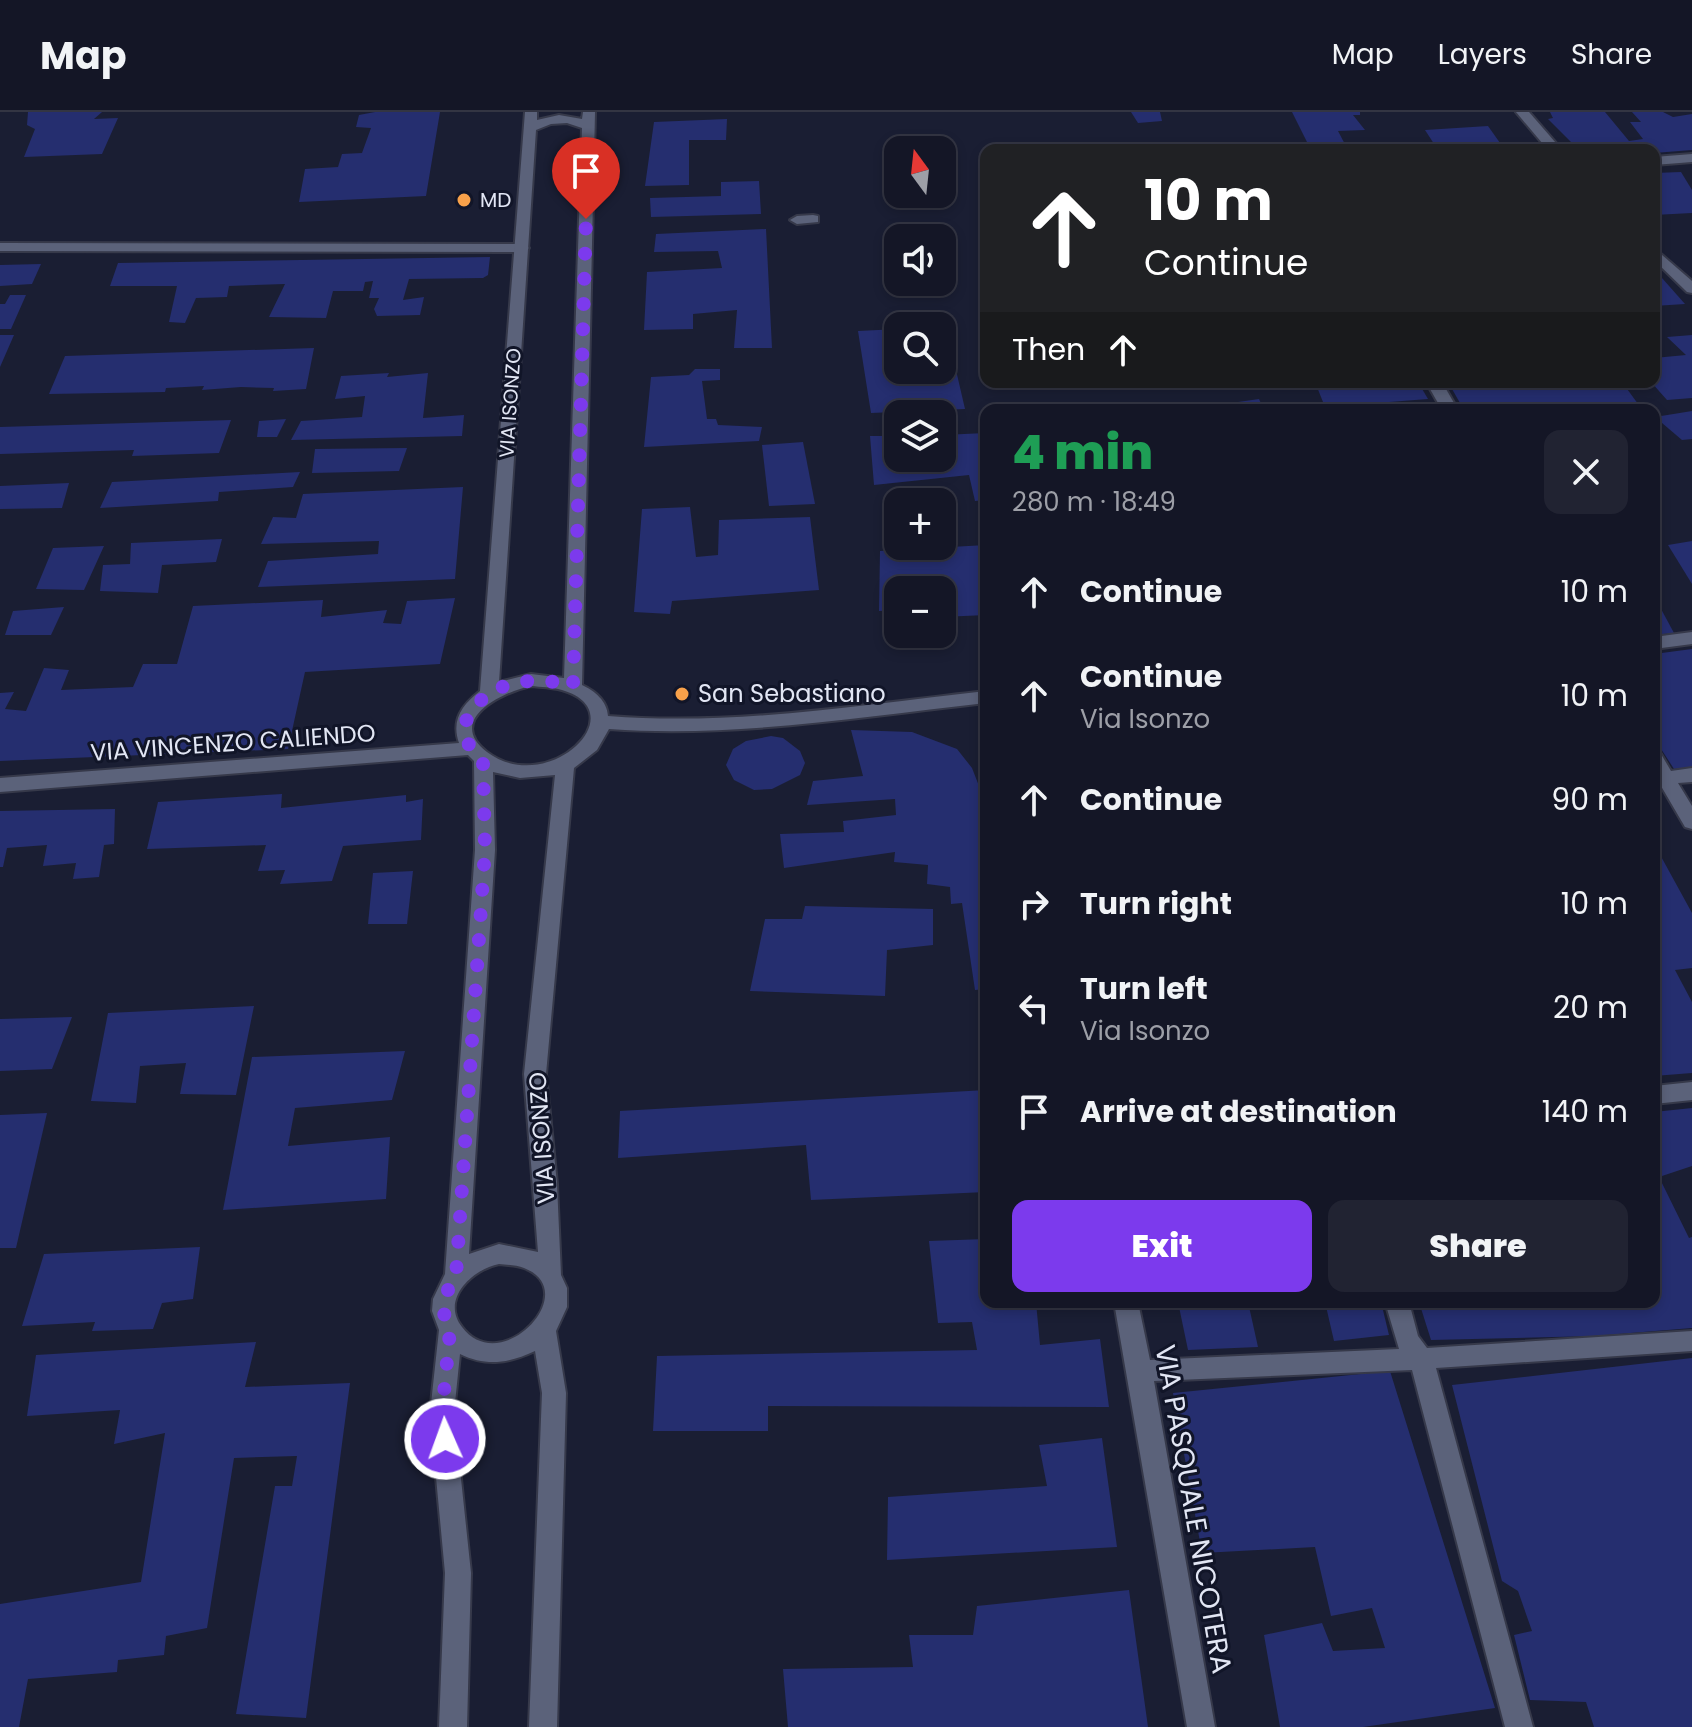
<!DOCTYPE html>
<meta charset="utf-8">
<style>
body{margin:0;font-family:Poppins,sans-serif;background:#212332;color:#f1f3f6;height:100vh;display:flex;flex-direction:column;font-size:30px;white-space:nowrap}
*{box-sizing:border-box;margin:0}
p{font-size:26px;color:#9d9fa7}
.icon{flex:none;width:44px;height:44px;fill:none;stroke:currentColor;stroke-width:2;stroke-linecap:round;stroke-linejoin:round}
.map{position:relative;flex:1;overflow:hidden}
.drawer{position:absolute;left:980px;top:292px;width:680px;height:904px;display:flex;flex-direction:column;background:#141626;border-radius:16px;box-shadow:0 4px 12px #0003,0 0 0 2px #333543}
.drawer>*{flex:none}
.banner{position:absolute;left:980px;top:32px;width:680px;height:244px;border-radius:16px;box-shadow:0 4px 12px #0003,0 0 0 2px #333543;background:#202124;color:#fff;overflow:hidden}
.needle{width:52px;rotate:345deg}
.controls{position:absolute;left:884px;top:24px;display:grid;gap:16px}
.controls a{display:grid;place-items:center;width:72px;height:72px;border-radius:16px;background:#141626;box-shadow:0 4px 12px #0003,0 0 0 2px #333543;font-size:40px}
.pin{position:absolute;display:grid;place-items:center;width:68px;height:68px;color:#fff;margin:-82px -34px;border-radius:50% 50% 50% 0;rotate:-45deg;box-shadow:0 0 8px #0007}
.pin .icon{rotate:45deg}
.me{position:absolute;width:88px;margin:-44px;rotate:358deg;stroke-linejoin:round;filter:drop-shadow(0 0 6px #0008)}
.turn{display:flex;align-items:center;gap:28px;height:168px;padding:0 32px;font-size:36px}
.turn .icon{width:104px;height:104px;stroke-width:2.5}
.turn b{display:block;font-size:56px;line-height:68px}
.then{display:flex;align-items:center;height:76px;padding:0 32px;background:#0003;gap:16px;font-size:30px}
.round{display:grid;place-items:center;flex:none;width:84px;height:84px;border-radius:16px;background:#212332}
.headline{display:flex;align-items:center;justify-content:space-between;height:136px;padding:0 32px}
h1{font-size:48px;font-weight:800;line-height:60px;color:#1e9e55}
.cta{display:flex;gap:16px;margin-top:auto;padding:16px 32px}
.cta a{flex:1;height:92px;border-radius:16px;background:#7c3aed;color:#fff;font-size:32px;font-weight:800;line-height:92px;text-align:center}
.cta a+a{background:#212332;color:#f1f3f6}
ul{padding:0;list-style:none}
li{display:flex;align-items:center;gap:24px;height:104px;padding:0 32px}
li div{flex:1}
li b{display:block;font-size:30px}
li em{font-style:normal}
header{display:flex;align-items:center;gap:48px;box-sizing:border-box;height:112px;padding:0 40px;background:#141626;border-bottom:2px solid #333543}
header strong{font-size:38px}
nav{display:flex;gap:44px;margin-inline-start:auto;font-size:28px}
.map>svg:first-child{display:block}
.building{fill:#252e6f}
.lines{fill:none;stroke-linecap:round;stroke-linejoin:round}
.lane-casing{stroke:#36394a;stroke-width:4}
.street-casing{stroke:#36394a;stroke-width:4}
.lane{fill:#5b627a;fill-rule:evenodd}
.street{fill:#5b627a;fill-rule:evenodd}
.route{stroke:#7c3aed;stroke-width:14;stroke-dasharray:0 25.2}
.poi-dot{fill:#f8a14a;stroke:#111528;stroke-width:3}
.labels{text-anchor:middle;stroke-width:6;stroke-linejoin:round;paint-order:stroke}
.far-poi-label{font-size:20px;fill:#e2e6f4;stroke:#111528;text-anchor:start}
.far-street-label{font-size:20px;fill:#e2e6f4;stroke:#111528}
.poi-label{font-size:24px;fill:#e2e6f4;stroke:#111528;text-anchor:start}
.street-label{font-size:24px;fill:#e2e6f4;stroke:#111528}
.near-street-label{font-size:28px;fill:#e2e6f4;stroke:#111528}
</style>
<header>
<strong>Map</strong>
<nav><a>Map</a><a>Layers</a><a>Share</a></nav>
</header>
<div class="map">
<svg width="1692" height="1615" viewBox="0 0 1692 1615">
<rect width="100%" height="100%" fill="#1a1e33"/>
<g class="building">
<path d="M28,0H102L94,7L118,6L102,42L24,45L35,17L27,13Z"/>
<path d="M375,0H440L426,84L299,90L305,57L338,55L342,42L362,41L371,16L356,15L359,3Z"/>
<path d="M1131,0H1160L1162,9L1138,11Z"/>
<path d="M1292,0H1360V3H1353L1365,18L1338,19L1348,38H1311Z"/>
<path d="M1550,0H1605L1629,29L1643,27L1630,10H1641L1632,0H1663L1673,5L1692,2V38L1654,41V38H1579L1548,7L1553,6Z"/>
<path d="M727,7L726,28H689V73L645,74L654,10Z"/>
<path d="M1488,14L1505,38H1438L1425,18Z"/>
<path d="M1681,60L1692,78V101L1654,103V61Z"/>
<path d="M759,69L761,102L651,105L650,86L721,84V70Z"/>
<path d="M766,117L772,236H734L737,198L693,202V217L644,218L647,160L722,156L718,139L654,140L656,122Z"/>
<path d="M490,145L488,163L483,166L409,167L403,188L424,185L420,203L377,204L374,197L379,186H369L373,169L365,170L363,179H333L326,206L269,205L285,172L229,174L227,185L196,186L185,211L169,210L177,174H110L118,151Z"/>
<path d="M41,152L32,172L0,174V153Z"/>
<path d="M1654,157L1685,192L1654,194Z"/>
<path d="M10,183H26L11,217H0V192H5Z"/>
<path d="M942,215H946L965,297L871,301L858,219L898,217V258H942Z"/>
<path d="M0,223H14L0,255Z"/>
<path d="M1692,223V286L1667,288L1651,270H1654V246L1686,243L1667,225Z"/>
<path d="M314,236L306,277L273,279L274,276L241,275L202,278L204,274L166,276L165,280L49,282L65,244Z"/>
<path d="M695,257H720V268L702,269L707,307H716L718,313L762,315L759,329L644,335L651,265L689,263Z"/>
<path d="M389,261L387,265L428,261L423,306L464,303L462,324L291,328L301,309L362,305L365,284L335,287L341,264Z"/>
<path d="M1229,270H1277V272L1232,275Z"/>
<path d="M1315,270H1418L1428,287L1325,295Z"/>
<path d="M1448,270H1622L1641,296L1464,298Z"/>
<path d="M1259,287L1264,298H1234L1231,291Z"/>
<path d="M1692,299V327L1682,328L1655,305Z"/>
<path d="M286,307L277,325H257L259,309Z"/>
<path d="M231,308L219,341L132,344L134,338L0,342V315Z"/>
<path d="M986,321V388L975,389L969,363L874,373L870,324H898V346H942V323Z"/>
<path d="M803,330L815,392L769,394L762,333Z"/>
<path d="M407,336L399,359L312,361L315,337Z"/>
<path d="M300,360L293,375L219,380L218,389L100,396L112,370Z"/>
<path d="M69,371L62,396L0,397V374Z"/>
<path d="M463,375L455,467L258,475L268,449L378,442L379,429L261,432L273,405L296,406L303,382Z"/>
<path d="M690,395L696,445L718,443L719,408L810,405L819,478L672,489L670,502L634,500L642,397Z"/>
<path d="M222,427L216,450L162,453L158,481L100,479L103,453L130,452L131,431Z"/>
<path d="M1692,429V472L1668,433Z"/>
<path d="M986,433V503L942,505V478H898V498L879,499L880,439Z"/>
<path d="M104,434L84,478L36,477L53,436Z"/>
<path d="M1654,484L1674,521L1654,523Z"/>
<path d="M455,486L440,552L305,560L288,637L0,649V581L14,580L5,597L26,599L44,556L69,558L61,578L133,575L143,552H177L193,494L323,488L321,505L387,498L383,511L401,512L407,489Z"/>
<path d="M64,495L51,523H5L13,499Z"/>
<path d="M1692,537V655L1674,657L1654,626V542Z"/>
<path d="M851,618L912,620L957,637L972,656L986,692V877L975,878L962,791L951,792L950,775L927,772L928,753L894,750L895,740L784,756L780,722L844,720L843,709L896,703L895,687L807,693L813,669L863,664Z"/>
<path d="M771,624L783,626L800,639L805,651L800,663L772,677L754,678L734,668L726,653L733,637L746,629Z"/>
<path d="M282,682L281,696L406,683V690L423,687L421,728L343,734L332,769L280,772L285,758L258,759L266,733L147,737L158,690Z"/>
<path d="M115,697L114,732L104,733L99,765L73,767L76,751L43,754L47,733L7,736L3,755H0V699Z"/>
<path d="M1658,739L1692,801V856L1675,858L1692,890V961L1654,964V740Z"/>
<path d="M413,759L407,812H368L373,761Z"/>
<path d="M805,794L933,797V833L887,838L885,884L750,879L765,807H802Z"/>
<path d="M254,894L236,983L180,982L186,951L140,954L136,991L91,989L108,901Z"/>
<path d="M72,905L52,957L0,959V907Z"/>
<path d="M405,939L392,988L295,996L288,1034L390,1025L386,1087L223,1098L252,945Z"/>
<path d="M986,978V1080L811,1088L806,1033L618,1046L620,999Z"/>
<path d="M1692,996V1054L1659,1065L1689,1126L1692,1125V1216L1594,1224L1431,1228L1419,1190H1654V1000Z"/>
<path d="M47,1001L16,1136H0V1003Z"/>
<path d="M986,1127V1190H1036L1040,1233L1100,1227L1109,1295L768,1294V1319H653L657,1244L977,1238L972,1210L938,1211L929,1129Z"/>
<path d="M200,1135L193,1187L162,1191L153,1217L92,1219L95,1210L22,1214L44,1142Z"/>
<path d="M1178,1190H1248L1258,1235L1188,1238Z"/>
<path d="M1325,1190H1381L1389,1223L1334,1229Z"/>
<path d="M256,1230L245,1275L350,1271L306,1606L236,1602L275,1374H292L297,1344L234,1346L207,1516L166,1524L164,1543L118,1548L117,1560L28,1567L19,1615H0V1492L141,1470L165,1321L114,1332L120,1298L27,1304L36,1243Z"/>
<path d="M1692,1246V1615H1594L1586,1590L1530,1588L1514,1523L1532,1519L1518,1479L1502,1469L1452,1273Z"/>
<path d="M1390,1259L1495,1596L1363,1615H1280L1264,1523L1322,1511L1333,1539L1385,1536L1372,1496L1331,1504L1315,1435L1202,1441L1173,1281Z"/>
<path d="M1102,1326L1117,1435L887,1448L888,1385L1047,1374L1039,1333Z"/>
<path d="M1129,1478L1148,1615H788L783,1557L913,1555L909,1523H973L977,1494Z"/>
</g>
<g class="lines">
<g class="lane-casing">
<path id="lane" d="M0,131L522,132L529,136L522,140L0,139Z"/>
</g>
<g class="street-casing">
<g id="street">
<path d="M525,0H537V8L559,3L582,7L583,0H595L582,573C595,579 607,589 608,604C735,614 860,593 986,579V591C860,605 735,626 609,617L597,638L574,656L546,962L557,1072L561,1163L567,1176V1195L556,1219L566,1281L557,1615H529L542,1281L535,1239C509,1251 487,1255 460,1242L454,1301L471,1461L467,1615H439L445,1461L430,1301L439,1218L432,1199L433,1187L445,1162L475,738L474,649L468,643L0,680V666L459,631C451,608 462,593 480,579ZM567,11L582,16L564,566L531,562L499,570L536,18L551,12ZM531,574C541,575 552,575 562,578C637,600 548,686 487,640C445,608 502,580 531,574ZM493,660L520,666L555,663L524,962L538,1140L499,1132L469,1142L495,738ZM499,1152C507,1153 517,1153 524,1156C584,1179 501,1267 462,1215C440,1187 473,1157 499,1152Z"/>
<path d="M1516,0H1529L1562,38H1548Z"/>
<path d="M1692,42V50L1654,53V45Z"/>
<path d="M813,103L818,104V110L797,112L790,108L797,104Z"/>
<path d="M1654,136L1692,169V181L1687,180L1654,148Z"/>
<path d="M1426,270H1442L1458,298H1442Z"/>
<path d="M1692,520V532L1654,537V525Z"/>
<path d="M1654,641L1661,642L1671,659L1692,656V670L1678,671L1692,694V717L1685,715L1661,674L1654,675Z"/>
<path d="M1692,970V988L1654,992V974Z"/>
<path d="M1114,1190H1138L1150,1248L1399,1237L1385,1190H1409L1418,1224L1427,1236L1692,1219V1239L1436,1256L1533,1615H1505L1412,1258L1154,1269L1215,1615H1187Z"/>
</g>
</g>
<use href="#lane" class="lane"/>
<use href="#street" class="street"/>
</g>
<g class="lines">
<path class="route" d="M445,1327L442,1301L450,1219C439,1199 444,1181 456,1164L485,738L483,650L470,637L464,614C481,569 531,562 573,574L586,107"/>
</g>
<g class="poi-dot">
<circle cx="464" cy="88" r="8"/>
<circle cx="682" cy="582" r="8"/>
</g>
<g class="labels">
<g class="far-poi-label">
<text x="480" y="95">MD</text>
</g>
<g class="far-street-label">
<text transform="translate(510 291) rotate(-86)" y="7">VIA ISONZO</text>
</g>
<g class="poi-label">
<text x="698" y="590">San Sebastiano</text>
</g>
<g class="street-label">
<text transform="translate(233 631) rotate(-4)" y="8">VIA VINCENZO CALIENDO</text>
<text transform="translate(542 1026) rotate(-94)" y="8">VIA ISONZO</text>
</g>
<g class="near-street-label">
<text transform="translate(1194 1397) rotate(80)" y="10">VIA PASQUALE NICOTERA</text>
</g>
</g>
</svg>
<div class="controls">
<a><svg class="needle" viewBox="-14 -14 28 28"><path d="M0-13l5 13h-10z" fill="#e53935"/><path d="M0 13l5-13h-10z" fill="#9d9fa7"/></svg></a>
<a><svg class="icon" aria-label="sound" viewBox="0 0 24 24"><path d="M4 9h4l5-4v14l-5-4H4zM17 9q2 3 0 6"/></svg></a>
<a><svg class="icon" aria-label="search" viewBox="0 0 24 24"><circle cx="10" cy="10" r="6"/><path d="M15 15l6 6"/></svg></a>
<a><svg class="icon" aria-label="layers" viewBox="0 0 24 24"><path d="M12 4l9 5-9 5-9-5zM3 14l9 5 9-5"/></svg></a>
<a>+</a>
<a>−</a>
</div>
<div class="pin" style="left:586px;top:107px;background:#d93025"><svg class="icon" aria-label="arrive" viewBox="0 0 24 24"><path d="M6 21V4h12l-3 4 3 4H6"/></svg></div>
<svg class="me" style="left:445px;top:1327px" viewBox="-20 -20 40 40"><circle r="17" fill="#7c3aed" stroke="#fff" stroke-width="3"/><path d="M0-11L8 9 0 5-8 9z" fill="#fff"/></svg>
<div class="banner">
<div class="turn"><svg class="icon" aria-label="ahead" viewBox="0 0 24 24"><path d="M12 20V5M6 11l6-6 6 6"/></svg><div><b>10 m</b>Continue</div></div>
<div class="then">Then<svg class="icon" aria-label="ahead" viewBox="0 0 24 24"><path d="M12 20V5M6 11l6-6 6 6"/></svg></div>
</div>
<section class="drawer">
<div class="headline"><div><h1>4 min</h1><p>280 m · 18:49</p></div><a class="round"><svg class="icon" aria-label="close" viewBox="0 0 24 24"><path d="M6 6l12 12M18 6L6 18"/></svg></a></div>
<ul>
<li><svg class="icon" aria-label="ahead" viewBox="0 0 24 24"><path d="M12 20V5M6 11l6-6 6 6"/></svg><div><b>Continue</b></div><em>10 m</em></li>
<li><svg class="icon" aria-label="ahead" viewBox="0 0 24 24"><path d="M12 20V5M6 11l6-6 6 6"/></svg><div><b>Continue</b><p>Via Isonzo</p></div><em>10 m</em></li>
<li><svg class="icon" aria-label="ahead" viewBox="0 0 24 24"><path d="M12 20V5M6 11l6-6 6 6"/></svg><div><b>Continue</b></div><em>90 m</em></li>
<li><svg class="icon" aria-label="right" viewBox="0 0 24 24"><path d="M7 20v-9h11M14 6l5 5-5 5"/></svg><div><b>Turn right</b></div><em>10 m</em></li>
<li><svg class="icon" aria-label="left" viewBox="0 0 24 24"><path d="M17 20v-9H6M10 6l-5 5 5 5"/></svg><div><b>Turn left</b><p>Via Isonzo</p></div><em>20 m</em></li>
<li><svg class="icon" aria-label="arrive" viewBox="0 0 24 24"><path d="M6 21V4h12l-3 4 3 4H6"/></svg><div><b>Arrive at destination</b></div><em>140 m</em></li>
</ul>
<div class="cta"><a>Exit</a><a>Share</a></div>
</section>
</div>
